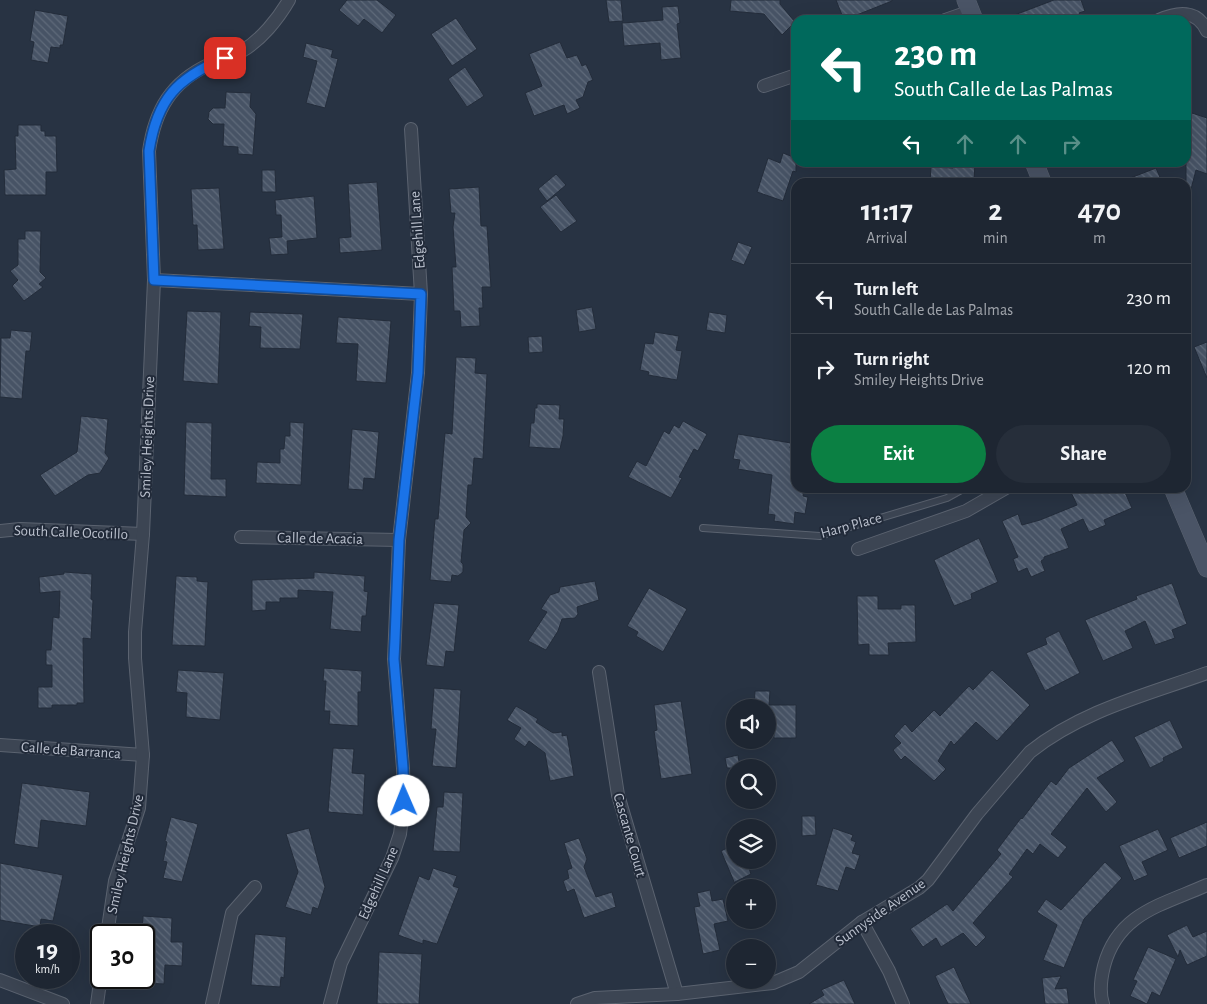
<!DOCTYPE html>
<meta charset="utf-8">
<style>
body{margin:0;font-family:"Alegreya Sans",sans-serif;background:#262e3a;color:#f1f3f6;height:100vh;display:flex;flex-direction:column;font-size:19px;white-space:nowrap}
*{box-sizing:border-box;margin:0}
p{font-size:16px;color:#a1a5ac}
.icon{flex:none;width:28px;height:28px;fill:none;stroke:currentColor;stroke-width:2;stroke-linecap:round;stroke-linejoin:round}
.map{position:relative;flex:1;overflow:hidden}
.panel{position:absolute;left:791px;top:178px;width:400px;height:315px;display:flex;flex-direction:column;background:#1e2632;border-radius:15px;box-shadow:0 5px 20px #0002,0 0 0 1px #3c434d}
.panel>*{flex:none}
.guide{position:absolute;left:791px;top:15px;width:400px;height:152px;border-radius:15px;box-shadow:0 5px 20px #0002,0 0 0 1px #3c434d;background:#00695c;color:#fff;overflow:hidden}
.buttons{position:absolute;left:726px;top:699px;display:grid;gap:10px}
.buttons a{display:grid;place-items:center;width:50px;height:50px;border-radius:50%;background:#1e2632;box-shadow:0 5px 20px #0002,0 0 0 1px #3c434d;font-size:25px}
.speed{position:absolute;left:15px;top:924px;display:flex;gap:10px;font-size:25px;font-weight:700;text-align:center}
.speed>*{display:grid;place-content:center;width:65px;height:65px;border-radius:50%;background:#1e2632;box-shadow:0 5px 20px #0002,0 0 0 1px #3c434d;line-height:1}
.speed small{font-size:12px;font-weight:400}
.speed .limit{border:2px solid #111;border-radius:8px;background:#fff;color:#111}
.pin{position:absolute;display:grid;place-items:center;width:42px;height:42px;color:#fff;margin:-21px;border-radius:10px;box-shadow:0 2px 8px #0006}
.me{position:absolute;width:55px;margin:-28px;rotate:359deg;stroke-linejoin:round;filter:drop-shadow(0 0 4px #0008)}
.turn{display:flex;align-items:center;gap:18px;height:105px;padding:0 20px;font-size:22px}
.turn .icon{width:65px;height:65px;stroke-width:2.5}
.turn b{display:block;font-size:35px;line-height:42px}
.lanes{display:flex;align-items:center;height:48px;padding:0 20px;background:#0003;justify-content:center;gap:25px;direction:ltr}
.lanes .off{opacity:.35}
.eta{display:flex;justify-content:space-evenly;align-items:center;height:85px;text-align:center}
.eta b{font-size:30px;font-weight:600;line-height:35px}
.primary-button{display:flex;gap:10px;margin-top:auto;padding:10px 20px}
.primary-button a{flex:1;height:58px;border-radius:30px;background:#0b8043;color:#fff;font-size:20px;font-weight:600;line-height:58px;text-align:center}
.primary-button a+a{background:#262e3a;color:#f1f3f6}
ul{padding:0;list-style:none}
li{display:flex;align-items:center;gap:15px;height:70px;padding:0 20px;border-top:1px solid #3c434d}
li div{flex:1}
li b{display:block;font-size:19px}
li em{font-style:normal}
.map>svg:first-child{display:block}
.building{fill:url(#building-back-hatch);stroke:#232c3a}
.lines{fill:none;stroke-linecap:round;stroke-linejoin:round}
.service-casing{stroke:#5b6370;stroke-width:8}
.minor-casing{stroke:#5b6370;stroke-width:14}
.secondary-casing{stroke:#5b6370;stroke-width:19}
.service{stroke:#3c4553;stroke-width:6}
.minor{stroke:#3c4553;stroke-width:12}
.secondary{stroke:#4a5466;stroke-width:18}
.route-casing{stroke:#114b97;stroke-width:12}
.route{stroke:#1a73e8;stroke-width:9}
.labels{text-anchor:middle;stroke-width:4;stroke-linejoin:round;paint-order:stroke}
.street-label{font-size:15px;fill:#bac0cd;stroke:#212a39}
</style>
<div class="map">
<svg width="1207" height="1004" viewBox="0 0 1207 1004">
<defs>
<pattern id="building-back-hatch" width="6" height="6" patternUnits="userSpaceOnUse" patternTransform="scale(1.25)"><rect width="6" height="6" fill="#475365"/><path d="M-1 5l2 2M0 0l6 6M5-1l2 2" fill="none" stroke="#5f6a7a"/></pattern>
</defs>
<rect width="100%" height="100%" fill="#283343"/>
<g class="building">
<path d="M347,0H377L396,15L382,33L364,19L358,26L339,10Z"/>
<path d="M606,0H621L623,21L609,22Z"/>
<path d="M731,0H780V4L795,22L782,35L764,14L730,11Z"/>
<path d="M836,0H892V1L844,20Z"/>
<path d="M1054,0H1081L1085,11L1079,13L1081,18L1074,20H1004V19Z"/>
<path d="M678,6L680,23L677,24L681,58L661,60L660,43L624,46L622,23L663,20L662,7Z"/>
<path d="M35,10L68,16L63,45H60V48L51,47L48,63L31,60L34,42L30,41Z"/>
<path d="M456,18L477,49L452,66L431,34Z"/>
<path d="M560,42L567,58L577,55L582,66L586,64L593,80L588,82L583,97L576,100L580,108L567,114L564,105L534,116L525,93L542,86L529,54Z"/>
<path d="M306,43L333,50L331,57L338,59L325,108L306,103L317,61L303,57Z"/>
<path d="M465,67L484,96L467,107L448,79Z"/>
<path d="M226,92L251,93L250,107L256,114L253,155L238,154V147L223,146L224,124H213L208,119L209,112L213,108H225Z"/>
<path d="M1192,113L1207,118V174L1196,170L1190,193H1186V130Z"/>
<path d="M18,125H41V131H45V136H56L57,172H46V195H5L4,170L16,169L15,136H18Z"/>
<path d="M783,153L796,158V172L793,171L783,201L757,192L768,158L780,163Z"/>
<path d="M953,162H975L974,182H930L931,167L953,168Z"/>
<path d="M1156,168L1162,182H1120Z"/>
<path d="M262,170H275L276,192H262Z"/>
<path d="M556,174L566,185L547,201L538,189Z"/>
<path d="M377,182L382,250L340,253L339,238L351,237L348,184Z"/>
<path d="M479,187L481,226H487L491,287H482L483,308H479L480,326L461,327L460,311H454L452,267H456L453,227L455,213H451L449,189Z"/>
<path d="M219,188L224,249L198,250L197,225H193L191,189Z"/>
<path d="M556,195L577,221L561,232L540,207Z"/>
<path d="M314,196L317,238L287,241L288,254L271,255L269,238L282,237L281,215H276L275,200Z"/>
<path d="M25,231H41L40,272L46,278L39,284L43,287L24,301L12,286L18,280L10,271L18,265V239H25Z"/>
<path d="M738,242L752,247L744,265L731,260Z"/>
<path d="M592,307L596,329L579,332L576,310Z"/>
<path d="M187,311L221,312L218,384L183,381Z"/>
<path d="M250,312L303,314L300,349L260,348L261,327L249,326Z"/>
<path d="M709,312L727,315L725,333L706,330Z"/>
<path d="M338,317L391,321L386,383L356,381L358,344L336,343Z"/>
<path d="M11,330L32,332L30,351H26L22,399L0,397L1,338H10Z"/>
<path d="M655,332L679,336L676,350L682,351L677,380L648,375L649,372L640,370L645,343L653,344Z"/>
<path d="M542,336L543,352L529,353L528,337Z"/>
<path d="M1207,342V378L1194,347Z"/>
<path d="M456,357L476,358L475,373L487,374L483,459L474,458L472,485H468L466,517L471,523L464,530L461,562L463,564V572L458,576L452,575L451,582L430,580L435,519H438L445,433L452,434Z"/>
<path d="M537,404L560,405L559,419H564L563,436L560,449L529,447L531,423H534L535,408H537Z"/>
<path d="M81,416L108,419L105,453L109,458L100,473L88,475L55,496L40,475L77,452Z"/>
<path d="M683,421L707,434L698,451L694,449L679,477L682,478L671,498L628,477L637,461L646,466L664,431L669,434L674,425L679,428Z"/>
<path d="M186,422L212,423L211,479H226V497L184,495Z"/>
<path d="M290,422L304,423L301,485L256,483L257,462L280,463V449H284L285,436H290Z"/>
<path d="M352,429L379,432L375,479L364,478L363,490L348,489Z"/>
<path d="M738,434L791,443L790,448L796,449V488H804L803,496L808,497L805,514L795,512L794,524L774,521L775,515L768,514L772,475L738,469L740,460L733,459Z"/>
<path d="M1069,488H1123L1132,508L1104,520L1106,525L1089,532L1083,519L1061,529L1069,548L1044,557V559L1041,561L1045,571L1031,577L1027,568L1018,572L1013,559L1018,557L1002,521L1018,514L1022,525L1040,520L1077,505Z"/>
<path d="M979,538L998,582L971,594L972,599L954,606L934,560Z"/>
<path d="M64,572L92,574L91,599L93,600L91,639L83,638L84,703H77V705H52V708H38V687H52V665H46V650H51L53,617L59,618L60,591L40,593L39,577L64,574Z"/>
<path d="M314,572L365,576L364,591L368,592L366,616H362L361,632L330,629L333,592L298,590V598H280V602H266V610L252,611V580L314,578Z"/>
<path d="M176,576L197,577V581L208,582L205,646L172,645Z"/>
<path d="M595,581L599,600L577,607L578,614L575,618L562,619L558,631L546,650L528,641L547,612L541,609L550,595L559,592L560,587Z"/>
<path d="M1172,583L1187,624L1172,630L1175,638L1155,645L1145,621L1125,631L1133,648L1103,661L1085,620L1137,599L1136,596Z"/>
<path d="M649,588L687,609L663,652L636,636L638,632L627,626Z"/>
<path d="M857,596H878V609H901V605H915L916,642L888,643L889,655H869V644L858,645Z"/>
<path d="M434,603L459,605L454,652L446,651L444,667L426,665Z"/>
<path d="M1059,631L1080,673L1045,691L1026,653L1047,644L1045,638Z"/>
<path d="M324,668L362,671L361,692H358V726L329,724L330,711H324L326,681H323Z"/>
<path d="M178,670L224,673L220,720L186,717L187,693L176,692Z"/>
<path d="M992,670L1030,705L997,741L976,722L954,745L951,741L943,753L938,761L946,769L934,781L905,756L901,760L893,750L901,743L894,736L905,724L912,732L934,710L940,716L969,686L973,690Z"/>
<path d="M434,688L461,690L456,768L432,766L436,729H431Z"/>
<path d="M755,691H770L769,705H796V738H774V724H768V708H754Z"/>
<path d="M681,701L692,774L661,779L654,731L657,730L654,705Z"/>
<path d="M516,706L538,719L536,722L553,733L562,732V736L567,735L574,776L550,781L545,753L529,741L525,747L514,739L521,728L507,720Z"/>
<path d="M1170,720L1183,748L1163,758L1164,761L1150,768L1134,737Z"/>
<path d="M1112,740L1125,761L1097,778L1117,802L1106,812L1087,788L1051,834L1067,847L1058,858L1040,844L1033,854L1027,849L1009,874L1013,877L973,923L986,937L976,947L963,933L941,947L936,938L923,947L910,929L947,904L953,911L1001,854L997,850L1021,818L1022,819L1051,781L1056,785L1069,768Z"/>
<path d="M333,748L354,749L352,773L365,774L363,815L328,812Z"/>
<path d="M738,755L740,768H727L725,758Z"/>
<path d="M22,783L90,792L86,826L41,820L38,848L14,844Z"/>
<path d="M444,792L463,793L460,852L433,851L437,807H443Z"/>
<path d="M802,816H815L816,835L802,836Z"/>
<path d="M171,817L198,824L182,882L163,878L167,862L163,861L167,842L165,841Z"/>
<path d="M1207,822V846L1179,858L1170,838Z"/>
<path d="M309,828L325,887L318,909L313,907L311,915L285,907L298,872L286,834Z"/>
<path d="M833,828L853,835L851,840L856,842L852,853L860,855L855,870L846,867L838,891L816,885Z"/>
<path d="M1158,829L1168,850L1142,862L1148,875L1134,881L1119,846Z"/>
<path d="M579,838L587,859L584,867L596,897L612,892L616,907L584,918L574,889L567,892L563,881L569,878L567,870L572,868L564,843Z"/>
<path d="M735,844V860H746L751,874L735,882V884L721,851Z"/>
<path d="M1105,862L1122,878L1084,919L1064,968L1043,960L1057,925L1037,912L1046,899L1061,910Z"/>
<path d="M0,863L63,875L53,921L41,919L40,927L0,920Z"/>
<path d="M433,868L457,876L453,886L459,888L437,944L423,940V944L398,935L419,876L429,880Z"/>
<path d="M710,890L712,901L723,899L728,921L714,924L720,950L703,954L694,907L700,906L697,893Z"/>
<path d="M143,916L172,918L171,942H183L182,966L165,965L164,984L144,983L147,946H144V935H142Z"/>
<path d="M1187,925L1193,937L1207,931V956L1187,965L1180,950L1178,957L1167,935Z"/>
<path d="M255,934L286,937L284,978L281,977L280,987L251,985Z"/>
<path d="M1148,947L1176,959L1160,996L1152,992L1147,1004L1130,996L1137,981L1133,980Z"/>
<path d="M379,952L422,954L419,1004H377Z"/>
<path d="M954,967L971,1004H948L935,976Z"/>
<path d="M1061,976L1055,989L1067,988L1069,1004H1045L1042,978Z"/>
<path d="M844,980L855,1004H809L824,995L821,990Z"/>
</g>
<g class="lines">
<g class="service-casing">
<path id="service" d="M703,528L820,536L947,498L965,488"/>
</g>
<g class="minor-casing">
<g id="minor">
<path d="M945,20L971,11"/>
<path d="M1159,20C1177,12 1197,9 1207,31"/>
<path d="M764,86L796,75"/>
<path d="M154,280L421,294"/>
<path d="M0,531L20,529L143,534"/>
<path d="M241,537L399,540"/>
<path d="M858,549L966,511L1006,488"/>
<path d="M599,672L618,795L677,994"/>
<path d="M0,745L143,755"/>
<path d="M862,922L889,971L903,1004"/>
<path d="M107,935L115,881L139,808L143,755L135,658V632L143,534L154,280L149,151C155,110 171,82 210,64C220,59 233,57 242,51C261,40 278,19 289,0"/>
<path d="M0,980L63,1004"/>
<path d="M97,1004L101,975"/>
<path d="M212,1004L232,913L255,887"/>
<path d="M330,1004L341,963L392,858L400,834L404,801L403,768L394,659L399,540L418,373L421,294L411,129"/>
<path d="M577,1004L595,998L677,994L773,983L799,972L862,922L919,888L928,880L977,814L1030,752C1081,711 1146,695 1207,673"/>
<path d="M1103,1004C1099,992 1101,978 1104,966C1118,913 1162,905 1207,885"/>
</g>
</g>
<g class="secondary-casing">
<g id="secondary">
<path d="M966,0L974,20"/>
<path d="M1034,162L1042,182"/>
<path d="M1173,488L1207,568"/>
</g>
</g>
<use href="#service" class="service"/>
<use href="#minor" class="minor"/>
<use href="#secondary" class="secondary"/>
</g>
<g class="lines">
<g class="route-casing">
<path id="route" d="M225,58C177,78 157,99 149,151L154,280L421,294L418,373L399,540L395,639L394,659L403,768L404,801"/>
</g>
<use href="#route" class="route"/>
</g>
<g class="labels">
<g class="street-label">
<text transform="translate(417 230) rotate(-94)" y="5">Edgehill Lane</text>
<text transform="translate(147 437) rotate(-88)" y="5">Smiley Heights Drive</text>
<text transform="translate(851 525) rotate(-15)" y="5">Harp Place</text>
<text transform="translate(71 532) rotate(2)" y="5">South Calle Ocotillo</text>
<text transform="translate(320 538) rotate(1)" y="5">Calle de Acacia</text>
<text transform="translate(71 750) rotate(4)" y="5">Calle de Barranca</text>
<text transform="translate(630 835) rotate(74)" y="5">Cascante Court</text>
<text transform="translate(125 854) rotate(-77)" y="5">Smiley Heights Drive</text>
<text transform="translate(378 883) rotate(-66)" y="5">Edgehill Lane</text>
<text transform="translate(880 912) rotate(-35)" y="5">Sunnyside Avenue</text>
</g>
</g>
</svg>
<div class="buttons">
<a><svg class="icon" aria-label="sound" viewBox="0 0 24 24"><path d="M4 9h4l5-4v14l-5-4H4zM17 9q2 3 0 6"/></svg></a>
<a><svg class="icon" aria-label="search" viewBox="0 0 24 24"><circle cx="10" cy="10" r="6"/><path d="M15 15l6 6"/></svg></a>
<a><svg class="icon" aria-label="layers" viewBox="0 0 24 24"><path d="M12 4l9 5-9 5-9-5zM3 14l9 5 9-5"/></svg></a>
<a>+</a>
<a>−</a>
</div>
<div class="speed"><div>19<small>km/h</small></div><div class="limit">30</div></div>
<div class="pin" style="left:225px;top:58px;background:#d93025"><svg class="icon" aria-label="arrive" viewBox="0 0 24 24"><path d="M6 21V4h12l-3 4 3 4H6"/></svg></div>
<svg class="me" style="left:404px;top:801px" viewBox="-20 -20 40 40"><circle r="19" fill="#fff"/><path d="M0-13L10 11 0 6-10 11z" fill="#1a73e8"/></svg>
<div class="guide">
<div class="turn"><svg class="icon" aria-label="left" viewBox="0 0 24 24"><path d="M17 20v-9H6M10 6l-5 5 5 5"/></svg><div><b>230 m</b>South Calle de Las Palmas</div></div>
<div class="lanes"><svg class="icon" aria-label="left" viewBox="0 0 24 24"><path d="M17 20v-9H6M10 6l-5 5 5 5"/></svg><svg class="icon off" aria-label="ahead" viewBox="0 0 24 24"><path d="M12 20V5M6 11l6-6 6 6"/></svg><svg class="icon off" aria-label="ahead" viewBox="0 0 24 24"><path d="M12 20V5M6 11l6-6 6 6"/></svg><svg class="icon off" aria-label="right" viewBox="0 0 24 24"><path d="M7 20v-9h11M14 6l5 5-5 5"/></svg></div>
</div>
<section class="panel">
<div class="eta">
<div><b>11:17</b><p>Arrival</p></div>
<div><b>2</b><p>min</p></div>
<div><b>470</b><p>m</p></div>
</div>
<ul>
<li><svg class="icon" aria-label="left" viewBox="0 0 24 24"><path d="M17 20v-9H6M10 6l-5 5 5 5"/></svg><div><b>Turn left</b><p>South Calle de Las Palmas</p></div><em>230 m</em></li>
<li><svg class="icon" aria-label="right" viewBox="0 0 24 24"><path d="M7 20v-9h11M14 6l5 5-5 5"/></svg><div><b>Turn right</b><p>Smiley Heights Drive</p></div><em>120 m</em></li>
</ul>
<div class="primary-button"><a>Exit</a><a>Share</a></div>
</section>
</div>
